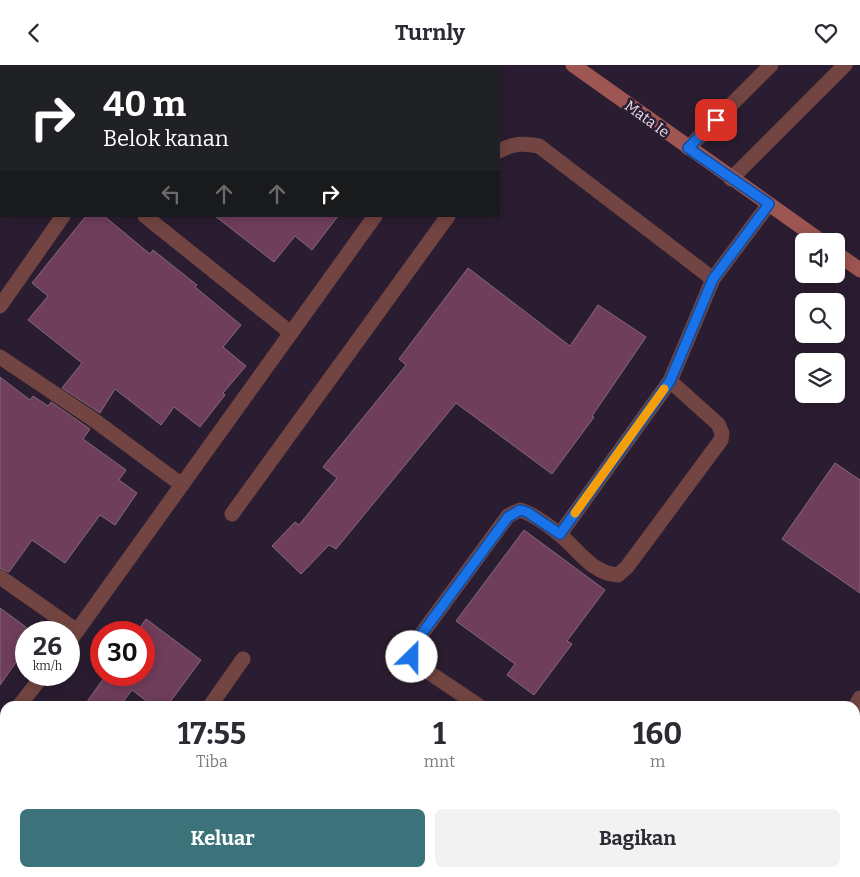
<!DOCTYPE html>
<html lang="id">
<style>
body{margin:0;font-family:Bitter,serif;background:#f2f2f3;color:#2b2b33;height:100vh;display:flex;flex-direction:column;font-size:19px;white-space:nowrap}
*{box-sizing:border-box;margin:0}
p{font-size:16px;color:#7c7c81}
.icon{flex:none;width:28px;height:28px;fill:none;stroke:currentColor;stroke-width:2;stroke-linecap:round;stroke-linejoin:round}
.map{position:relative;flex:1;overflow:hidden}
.details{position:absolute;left:0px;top:636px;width:860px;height:176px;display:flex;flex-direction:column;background:#fff;border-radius:15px 15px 0 0;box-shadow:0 2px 12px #0003}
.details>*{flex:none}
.hud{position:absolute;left:0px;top:0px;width:500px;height:152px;box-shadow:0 2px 12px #0003;background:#202124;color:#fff;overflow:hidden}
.buttons{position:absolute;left:795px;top:168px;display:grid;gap:10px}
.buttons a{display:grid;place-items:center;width:50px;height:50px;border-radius:8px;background:#fff;box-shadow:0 2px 12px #0003;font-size:25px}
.speed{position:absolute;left:15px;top:556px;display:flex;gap:10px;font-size:25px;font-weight:700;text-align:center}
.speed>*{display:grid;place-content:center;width:65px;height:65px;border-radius:50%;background:#fff;box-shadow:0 2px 12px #0003;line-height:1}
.speed small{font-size:12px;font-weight:400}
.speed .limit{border:8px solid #d22;background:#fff;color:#111}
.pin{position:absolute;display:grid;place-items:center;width:42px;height:42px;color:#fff;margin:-21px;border-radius:10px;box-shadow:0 2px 8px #0006}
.me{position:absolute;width:55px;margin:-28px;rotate:23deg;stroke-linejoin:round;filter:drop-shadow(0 0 4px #0008)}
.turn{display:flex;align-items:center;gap:18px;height:105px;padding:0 20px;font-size:22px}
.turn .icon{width:65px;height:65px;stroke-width:2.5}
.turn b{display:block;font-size:35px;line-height:42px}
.lanes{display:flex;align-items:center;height:48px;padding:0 20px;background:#0003;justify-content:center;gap:25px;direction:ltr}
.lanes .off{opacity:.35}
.eta{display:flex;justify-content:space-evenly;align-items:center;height:85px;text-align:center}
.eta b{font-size:30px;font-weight:700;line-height:35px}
.button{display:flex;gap:10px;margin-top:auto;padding:10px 20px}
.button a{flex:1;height:58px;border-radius:8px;background:#3c737a;color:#fff;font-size:20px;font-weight:700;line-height:58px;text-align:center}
.button a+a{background:#f2f2f3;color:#2b2b33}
header{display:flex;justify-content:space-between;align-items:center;height:65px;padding:0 20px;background:#fff;font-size:22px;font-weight:700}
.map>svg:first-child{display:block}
.building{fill:#6f3e5b;stroke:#856a79}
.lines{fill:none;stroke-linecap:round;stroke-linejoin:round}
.lane{stroke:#724542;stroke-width:15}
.street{stroke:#724542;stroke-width:15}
.secondary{stroke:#9d5652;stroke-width:15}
.route-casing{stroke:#114b97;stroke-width:12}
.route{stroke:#1a73e8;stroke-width:9}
.slow{stroke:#f59e0b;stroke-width:9}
.labels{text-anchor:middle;stroke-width:5;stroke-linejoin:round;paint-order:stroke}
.street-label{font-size:15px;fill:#e5dce9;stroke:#2b1d31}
</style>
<header><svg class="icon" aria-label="back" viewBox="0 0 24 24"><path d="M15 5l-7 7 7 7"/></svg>Turnly<svg class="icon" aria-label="heart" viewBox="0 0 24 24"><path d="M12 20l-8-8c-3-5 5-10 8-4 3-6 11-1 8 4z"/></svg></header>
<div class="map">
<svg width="860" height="812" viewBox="0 0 860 812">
<rect width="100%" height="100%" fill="#2b1d31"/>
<g class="building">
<path d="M86,151H104L150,189L153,185L197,220L195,222L241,260L223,282L246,301L223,328L225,330L200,362L174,342L161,360L115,324L100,348L62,323L82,298L28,255L48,231L32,218Z"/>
<path d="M215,151H338L312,185L295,171L274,197Z"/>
<path d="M468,203L570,281L598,240L646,272L592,351L594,352L552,409L456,338L336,484L329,480L301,509L272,481L295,457L299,460L337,413L323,402L406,300L399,294Z"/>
<path d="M0,312L30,335L33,331L48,341L51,337L90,364L83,374L126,405L119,415L137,428L115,460L100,450L65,498L32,475L9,507L0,503Z"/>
<path d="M835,398L860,415V528L782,474Z"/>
<path d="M524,465L605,525L567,576L572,579L534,630L507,610L515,599L456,556Z"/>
<path d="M0,543L34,568H26V583L0,620Z"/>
<path d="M146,554L201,595L167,641H153L132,625L120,641H84L106,610H144V568H136Z"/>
</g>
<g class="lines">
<g class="lane">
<path d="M688,83L771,0"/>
<path d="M731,114L845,0"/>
<path d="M855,642L860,633"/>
</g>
<g class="street">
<path d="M483,1L484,0"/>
<path d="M499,86C515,78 522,78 539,81L713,214"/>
<path d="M145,151L291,268"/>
<path d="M0,241L63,151"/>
<path d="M0,292L94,355L182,420"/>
<path d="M232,449L448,151"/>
<path d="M560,469L670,316L713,214L769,139"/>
<path d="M0,512L77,566"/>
<path d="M69,577L375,151"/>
<path d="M19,641L43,610"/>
<path d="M210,641L243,594"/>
<path d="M479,641L418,600L412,593V582L508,451L520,445C533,449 548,460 559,469C578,484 592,509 618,510L627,502L721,375L722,368L718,359L670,316"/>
<path d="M0,666L5,660"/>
<path d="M90,812L93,808"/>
<path d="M522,812L525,808"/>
</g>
<g class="secondary">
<path d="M573,0L821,176"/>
<path d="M836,188L860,205"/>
</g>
</g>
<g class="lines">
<g class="route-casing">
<path id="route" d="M412,592V582L508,452L520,445L527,447L560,469L670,316L713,214L769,139L688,83L716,55"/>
</g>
<use href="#route" class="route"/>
<path class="slow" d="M575,448L664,324"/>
</g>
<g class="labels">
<g class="street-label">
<text transform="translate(647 54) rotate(36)" y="5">Mata Ie</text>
</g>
</g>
</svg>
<div class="buttons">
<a><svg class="icon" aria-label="sound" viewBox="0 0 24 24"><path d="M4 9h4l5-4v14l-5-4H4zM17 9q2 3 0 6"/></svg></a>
<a><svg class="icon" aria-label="search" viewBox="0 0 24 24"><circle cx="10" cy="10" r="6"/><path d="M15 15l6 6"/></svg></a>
<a><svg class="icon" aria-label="layers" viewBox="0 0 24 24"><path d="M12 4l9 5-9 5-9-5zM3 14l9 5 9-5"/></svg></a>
</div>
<div class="speed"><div>26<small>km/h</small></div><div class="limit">30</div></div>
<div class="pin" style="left:716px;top:55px;background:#d93025"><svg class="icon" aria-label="arrive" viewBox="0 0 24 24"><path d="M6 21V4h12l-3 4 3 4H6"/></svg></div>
<svg class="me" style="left:412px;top:592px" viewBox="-20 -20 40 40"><circle r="19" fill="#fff"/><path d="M0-13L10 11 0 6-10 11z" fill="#1a73e8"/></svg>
<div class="hud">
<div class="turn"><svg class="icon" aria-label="right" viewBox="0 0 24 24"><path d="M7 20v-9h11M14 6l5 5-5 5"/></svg><div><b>40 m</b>Belok kanan</div></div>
<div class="lanes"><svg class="icon off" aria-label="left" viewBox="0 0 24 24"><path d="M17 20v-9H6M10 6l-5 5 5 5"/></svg><svg class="icon off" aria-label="ahead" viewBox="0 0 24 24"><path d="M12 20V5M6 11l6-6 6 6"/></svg><svg class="icon off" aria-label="ahead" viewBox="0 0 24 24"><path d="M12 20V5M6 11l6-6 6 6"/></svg><svg class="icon" aria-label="right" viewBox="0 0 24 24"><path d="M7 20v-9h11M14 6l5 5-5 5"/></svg></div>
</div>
<section class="details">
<div class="eta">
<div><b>17:55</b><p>Tiba</p></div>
<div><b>1</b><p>mnt</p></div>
<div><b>160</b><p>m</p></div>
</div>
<div class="button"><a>Keluar</a><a>Bagikan</a></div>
</section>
</div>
